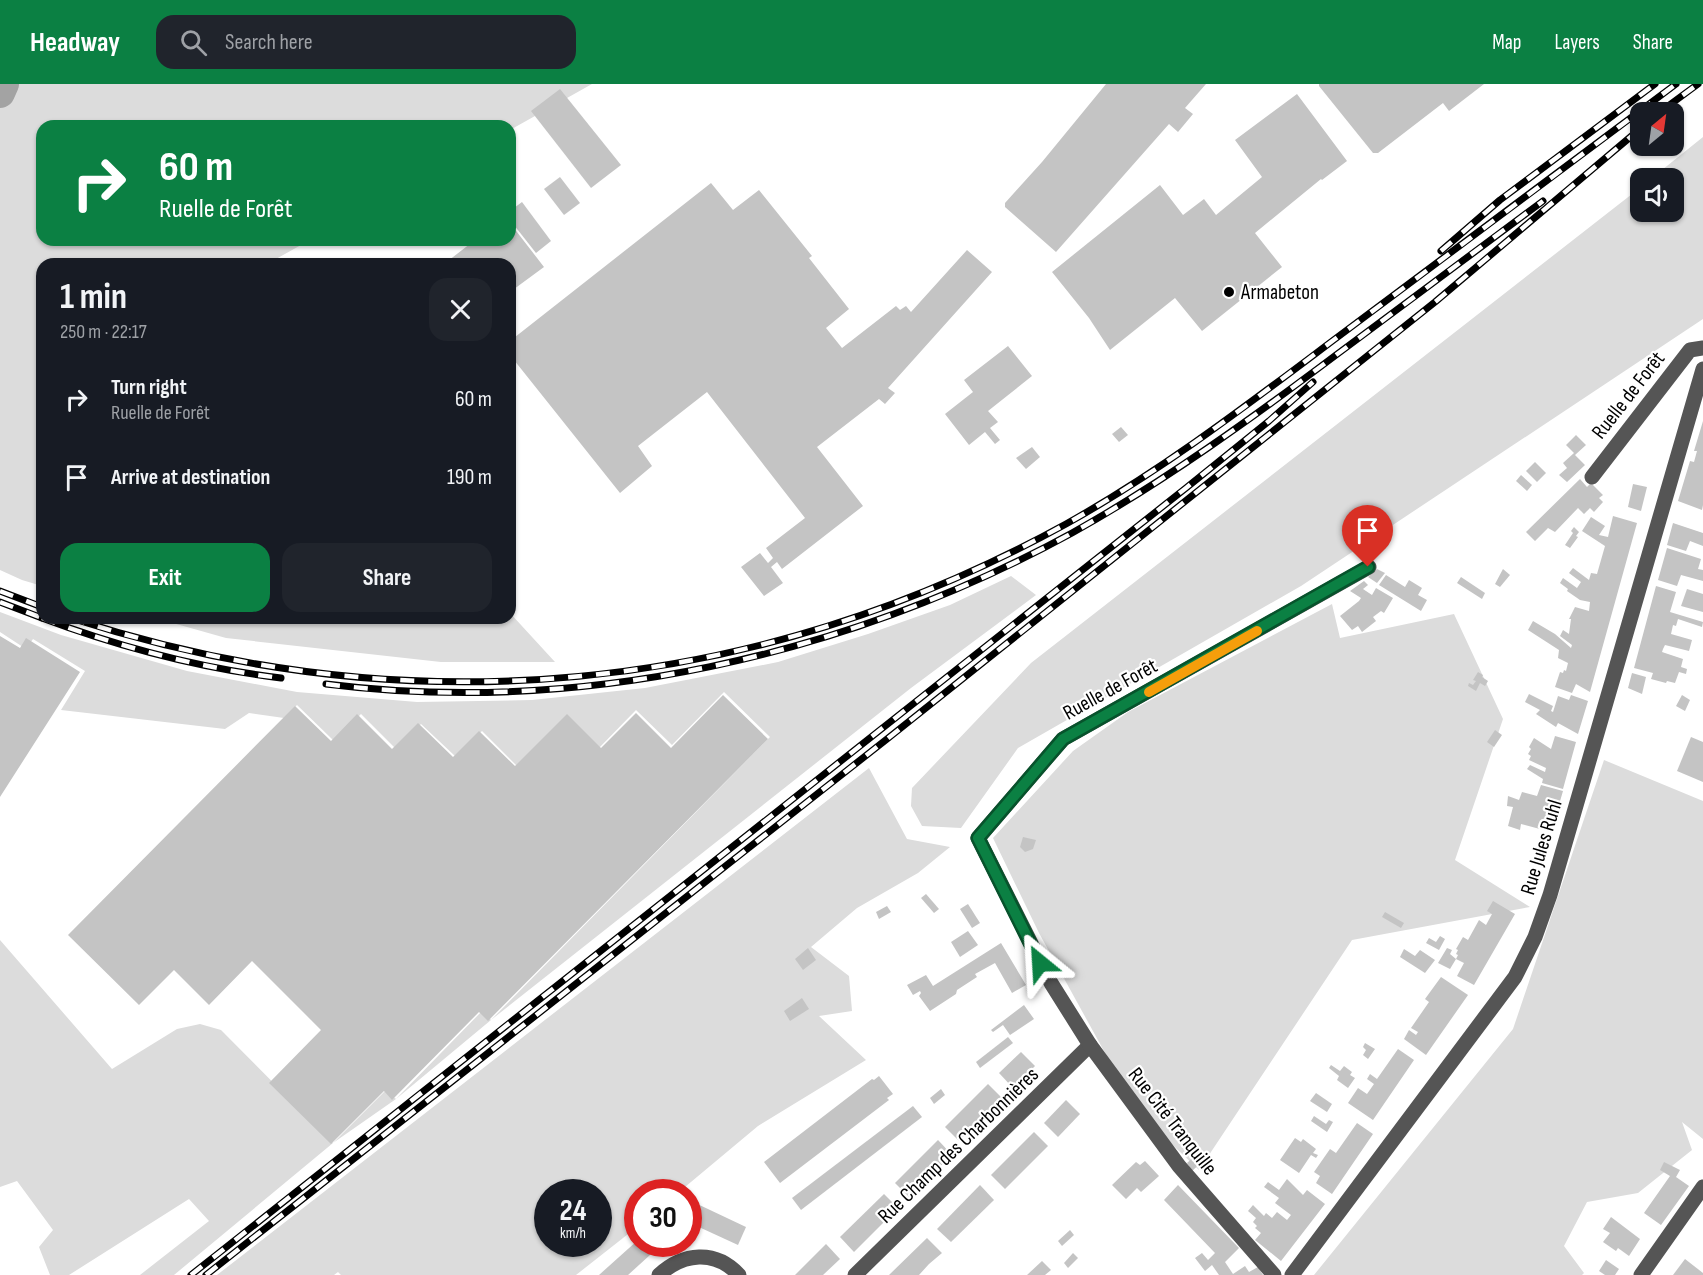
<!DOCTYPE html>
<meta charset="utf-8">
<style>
body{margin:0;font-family:"Sofia Sans Condensed",sans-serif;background:#20242c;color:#f1f3f6;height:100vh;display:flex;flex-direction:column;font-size:22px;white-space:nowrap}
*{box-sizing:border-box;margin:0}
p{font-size:20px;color:#9ea1a6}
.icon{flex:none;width:33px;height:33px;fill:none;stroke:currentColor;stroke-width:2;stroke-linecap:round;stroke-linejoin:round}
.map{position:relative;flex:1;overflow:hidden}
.details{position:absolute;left:36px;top:174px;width:480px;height:366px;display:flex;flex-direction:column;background:#171b24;border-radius:18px;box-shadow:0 2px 4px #0004}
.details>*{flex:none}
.banner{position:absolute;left:36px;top:36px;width:480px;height:126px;border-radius:18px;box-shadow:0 2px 4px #0004;background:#0b8043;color:#fff;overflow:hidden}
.needle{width:39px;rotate:29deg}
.buttons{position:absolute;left:1630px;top:18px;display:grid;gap:12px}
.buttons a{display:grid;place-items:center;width:54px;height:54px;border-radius:12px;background:#171b24;box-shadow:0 2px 4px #0004;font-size:30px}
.speed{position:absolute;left:534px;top:1095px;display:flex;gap:12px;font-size:30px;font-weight:700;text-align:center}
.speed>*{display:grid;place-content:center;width:78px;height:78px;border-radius:50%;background:#171b24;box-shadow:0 2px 4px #0004;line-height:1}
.speed small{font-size:15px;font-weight:400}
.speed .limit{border:9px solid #d22;background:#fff;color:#111}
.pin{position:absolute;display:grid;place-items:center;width:51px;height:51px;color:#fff;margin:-62px -26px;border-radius:50% 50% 50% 0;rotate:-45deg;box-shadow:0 0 6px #0007}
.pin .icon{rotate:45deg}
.me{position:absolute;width:66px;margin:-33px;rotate:333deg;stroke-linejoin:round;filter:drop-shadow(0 0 4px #0008)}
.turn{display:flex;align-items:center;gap:21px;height:126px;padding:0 24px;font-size:27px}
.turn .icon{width:78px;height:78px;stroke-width:2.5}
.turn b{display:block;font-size:42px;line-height:51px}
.round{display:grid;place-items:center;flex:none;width:63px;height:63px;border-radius:18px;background:#20242c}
.overview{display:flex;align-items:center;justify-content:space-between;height:102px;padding:0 24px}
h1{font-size:36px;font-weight:700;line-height:45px}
.cta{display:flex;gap:12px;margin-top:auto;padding:12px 24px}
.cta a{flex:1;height:69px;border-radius:18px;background:#0b8043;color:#fff;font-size:24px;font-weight:700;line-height:69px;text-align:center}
.cta a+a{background:#20242c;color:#f1f3f6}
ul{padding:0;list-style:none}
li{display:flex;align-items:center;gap:18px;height:78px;padding:0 24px}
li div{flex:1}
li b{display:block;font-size:22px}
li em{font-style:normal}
header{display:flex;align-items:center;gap:36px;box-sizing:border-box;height:84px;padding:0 30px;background:#0b8043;color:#fff}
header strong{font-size:28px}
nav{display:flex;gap:33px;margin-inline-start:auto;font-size:21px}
.search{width:420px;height:54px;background:#20242c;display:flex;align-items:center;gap:15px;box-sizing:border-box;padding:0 21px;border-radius:18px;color:#9ea1a6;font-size:22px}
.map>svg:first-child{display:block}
.green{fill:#dcdcdc;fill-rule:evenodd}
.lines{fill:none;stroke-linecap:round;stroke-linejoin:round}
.river{stroke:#a3a3a3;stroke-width:30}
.building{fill:#c4c4c4}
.minor{stroke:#555;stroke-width:15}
.rail-casing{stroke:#000;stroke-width:7}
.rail{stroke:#fff;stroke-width:4.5;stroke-dasharray:14;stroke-linecap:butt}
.route-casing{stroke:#07532c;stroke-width:15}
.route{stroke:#0b8043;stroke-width:10}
.slow{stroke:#f59e0b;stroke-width:10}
.poi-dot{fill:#000;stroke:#fff;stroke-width:2}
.labels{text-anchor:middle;stroke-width:4.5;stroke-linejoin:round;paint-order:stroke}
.poi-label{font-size:21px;fill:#000;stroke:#fff;text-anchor:start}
.street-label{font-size:21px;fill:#000;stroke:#fff}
</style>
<header>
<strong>Headway</strong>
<div class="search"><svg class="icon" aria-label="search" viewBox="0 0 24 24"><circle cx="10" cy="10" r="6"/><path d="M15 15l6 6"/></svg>Search here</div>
<nav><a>Map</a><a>Layers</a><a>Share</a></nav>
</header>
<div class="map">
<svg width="1703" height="1191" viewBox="0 0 1703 1191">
<rect width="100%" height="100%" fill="#fff"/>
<g class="green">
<path d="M6,0H592L510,46V42H42V156H310L267,180H42V502L22,496L0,486V14Z"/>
<path d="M1703,53V235L1301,502L1018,664L961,744L922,742L911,722L912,704L1031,579L1641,103V128H1674V94H1652Z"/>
<path d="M1011,492L1036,511L911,604L491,936L396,1015L333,1059L174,1191H140L209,1137L189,1115L69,1191H50L39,1163L53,1146L17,1097L0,1103V856L112,985L177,945L200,940L221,946L333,1059L386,1006L396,1015L482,927L491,936L770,653L724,608L672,661L636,626L599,664L517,682L482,647L456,673L421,640L396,665L361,630L334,657L297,621L284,634L249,629L225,645L61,626L85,587L33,555L26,565L0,548V528L61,551L187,587L297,608L417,618L532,616L645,604L778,578L868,550L950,521Z"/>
<path d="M1332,520L1340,554L1454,530L1503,635L1455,776L1530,823L1352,856L1199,1086L1137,1027L1039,849L993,754L1073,667L1128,628Z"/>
<path d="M510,529L555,578H441L226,554L155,534H510Z"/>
<path d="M1604,676L1703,717V1055L1682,1038L1692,1066L1638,1109L1587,1118L1564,1162L1584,1189L1582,1191H1314L1513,945Z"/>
<path d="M869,684L907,755L950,763L918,789L857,824L811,863L849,892L852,927L819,932L866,976L758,1042L679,1108H638L637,1143L576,1191H341L338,1188L334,1191H217ZM548,1108H598V1160H548Z"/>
</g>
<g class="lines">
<path class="river" d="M0,9L4,0"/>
</g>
<g class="building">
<path d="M1106,0H1206L1185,24L1193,30L1178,48L1169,40L1056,168L1005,123V119L1042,78Z"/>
<path d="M1319,0H1484L1449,27L1443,19L1378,69H1373L1319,2Z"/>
<path d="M560,5L621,81L591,104L531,27Z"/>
<path d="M1297,10L1347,77L1322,96L1321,95L1255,149L1282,183L1202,247L1175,214L1110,266L1089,234L1052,188L1160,101L1183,131L1204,115L1216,131L1262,93L1235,56Z"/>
<path d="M560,93L580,119L564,131L544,105Z"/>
<path d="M711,99L733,126L759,106L812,172L809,174L849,225L826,244L842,264L896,222L900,226L906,222L911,228L967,166L992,188L888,304L895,309L885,320L879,315L817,363L863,422L782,485L777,478L771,483L783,499L764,512L741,483L760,469L768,479L773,474L766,464L805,434L707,308L638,362L652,382L620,409L510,271V257Z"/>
<path d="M522,118L551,157L536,169L510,136V127Z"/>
<path d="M510,139L544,183L510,208V180H444L475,156H510Z"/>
<path d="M1008,262L1032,292L988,327L998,338L990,344L1000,356L995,360L985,348L969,361L945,330L973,308L964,296Z"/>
<path d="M1703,337V421L1702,426L1678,417L1690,377L1694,378L1697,367H1694Z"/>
<path d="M1121,343L1128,351L1119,358L1112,350Z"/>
<path d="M1576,351L1586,361L1575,371L1585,381L1567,398L1559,391L1567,384L1563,379L1574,369L1566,361Z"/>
<path d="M1032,363L1040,373L1026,385L1016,374Z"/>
<path d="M1535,378L1546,389L1537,398L1526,387Z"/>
<path d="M1521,391L1532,401L1527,407L1516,397Z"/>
<path d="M1580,395L1587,403L1591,399L1603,411L1599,414L1603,418L1594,428L1590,424L1584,430L1578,424L1555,448L1548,444L1535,457L1526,448Z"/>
<path d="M1633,400L1647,403L1641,427L1628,423Z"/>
<path d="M1613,432L1637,439L1590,608L1576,600L1572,609L1555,603L1560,588L1563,589L1564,586L1566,587L1568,579L1558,574L1559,566L1528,546L1533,537L1555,550L1571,564L1572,561L1560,552L1563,546L1569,550L1571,535H1569L1575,523L1589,527L1590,518L1580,516L1567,507L1568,505L1560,499L1563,494L1577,504L1581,498L1569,489L1573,484L1589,496L1591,489L1597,490L1605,462L1582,447L1591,433L1605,442L1599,451L1608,453Z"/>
<path d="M1673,439L1703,449V462L1690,457L1686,467L1667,461Z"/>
<path d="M1574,443L1579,448L1576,452L1578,453L1570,464L1565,461L1573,449L1571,447Z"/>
<path d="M1667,464L1701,475L1698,485L1703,486V497L1681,491L1677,502L1658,496Z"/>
<path d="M1377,485L1385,489L1377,499L1368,493Z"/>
<path d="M1503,485L1510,491L1500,503L1495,500Z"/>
<path d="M1386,491L1405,503L1409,496L1422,504L1418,511L1427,516L1421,527L1379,501Z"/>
<path d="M1461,493L1485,509L1482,515L1457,499Z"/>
<path d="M1364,497L1368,501L1363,505L1372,511L1376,504L1393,514L1384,529L1381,527L1373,533L1376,537L1362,548L1358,542L1352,546L1340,532L1359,517L1361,514L1350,507Z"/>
<path d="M1656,502L1676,508L1670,528L1703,538L1702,543L1678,535L1676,542L1673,541L1671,550L1692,556L1689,567L1665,561L1663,565L1662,568L1683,575L1681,583L1687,585L1686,590L1679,588L1675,599L1667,597L1666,599L1651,595L1653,589L1634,584Z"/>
<path d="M1687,505L1703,510V528L1681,522Z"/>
<path d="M0,552L20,564L26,554L80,588L0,713Z"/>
<path d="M1478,588L1483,591L1482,593L1488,597L1485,602L1480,599L1476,607L1468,602L1469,599L1473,601L1476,597L1473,596Z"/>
<path d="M1632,589L1646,593L1642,610L1628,604Z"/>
<path d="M1529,610L1553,622L1551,627L1553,628L1558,612L1569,616L1571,611L1588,617L1578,650L1558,639L1556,643L1536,630L1540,626L1525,618Z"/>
<path d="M723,611L768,655L488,937L479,928L392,1016L384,1007L331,1060L269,999L321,946L252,877L209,921L174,886L139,921L68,851L295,622L331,657L357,630L392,665L418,639L453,673L479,647L515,682L567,630L601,664L636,629L671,664Z"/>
<path d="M1682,611L1690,616L1685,627L1676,622Z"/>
<path d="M1495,646L1502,651L1494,663L1487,658Z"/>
<path d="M1555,652L1576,658L1563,705L1542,699L1543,695L1527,685L1530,681L1545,688L1546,684L1529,676L1531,672L1528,670L1531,665L1529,663L1534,654L1551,665Z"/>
<path d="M1691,653L1703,658V698L1677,687Z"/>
<path d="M1541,701L1563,707L1551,748L1521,740L1520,746L1508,742L1513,723L1507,722L1508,712L1519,716L1522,708L1537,712Z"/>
<path d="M1023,753L1036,756L1033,765L1025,768L1020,763Z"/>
<path d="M926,810L939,825L934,829L921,814Z"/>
<path d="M1493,817L1515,830L1474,901L1457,892L1464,879L1456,875L1458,871L1456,870L1458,866L1456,865L1463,853L1468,856L1479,836L1486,841L1492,830L1487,827Z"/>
<path d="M968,820L980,839L972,844L960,825Z"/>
<path d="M887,822L891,828L879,835L876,828Z"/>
<path d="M1385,828L1404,839L1401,844L1382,833Z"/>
<path d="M968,847L978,861L960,873L951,858Z"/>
<path d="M1440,852L1445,855L1439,866L1426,859L1429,854L1436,858Z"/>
<path d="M1001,859L1026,901L1012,909L995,879L975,890L977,893L957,906L956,910L930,927L919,912L921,909L920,907L913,911L907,901L926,891L933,902Z"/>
<path d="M808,864L816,876L803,886L795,875Z"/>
<path d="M1447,864L1452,866L1450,870L1456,875L1450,885L1438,879Z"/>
<path d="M1404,865L1415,872L1420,866L1435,876L1425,889L1400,873Z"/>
<path d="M1441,893L1468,911L1426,971L1404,955L1409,946L1416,951L1418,948L1411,944L1429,918L1425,915Z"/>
<path d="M802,914L809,925L790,937L784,927Z"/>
<path d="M1024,921L1034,935L1010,951L1003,941L993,948L991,946Z"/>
<path d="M1008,953L1013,959L980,984L976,978Z"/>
<path d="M1365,959L1375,965L1368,975L1363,971L1366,966L1363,963Z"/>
<path d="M1398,965L1414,976L1373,1036L1348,1019L1358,1004L1367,1010L1374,1000L1367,995L1370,990L1377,995Z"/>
<path d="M1021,968L1035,982L1013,1004L999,989Z"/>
<path d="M1331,981L1340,987L1344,982L1352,988L1350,991L1355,994L1348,1004L1337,996L1339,992L1329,984Z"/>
<path d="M879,992L893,1010L887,1014L889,1016L780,1099L764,1078L872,995L874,996Z"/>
<path d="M988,1000L1002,1014L959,1057L945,1043Z"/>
<path d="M941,1005L945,1011L934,1020L930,1014Z"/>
<path d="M1316,1009L1332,1020L1327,1028L1310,1017Z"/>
<path d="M1066,1016L1080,1030L1058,1053L1044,1039Z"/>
<path d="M913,1022L922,1033L801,1126L792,1114Z"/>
<path d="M1314,1032L1326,1040L1329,1036L1333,1038L1327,1048L1311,1037Z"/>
<path d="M1357,1039L1373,1050L1332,1110L1316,1099L1320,1092L1314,1088L1330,1065L1336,1069Z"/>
<path d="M1034,1048L1048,1062L1005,1105L991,1091Z"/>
<path d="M1295,1054L1301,1058L1303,1055L1316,1065L1313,1069L1318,1071L1316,1074L1311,1071L1299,1089L1280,1076Z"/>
<path d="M938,1056L952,1071L909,1113L895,1099Z"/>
<path d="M1198,1069L1203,1077L1192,1087L1187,1079Z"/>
<path d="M1145,1077L1159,1092L1141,1108L1137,1104L1126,1115L1112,1101L1136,1078L1140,1081Z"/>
<path d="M1664,1078L1680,1086L1676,1093L1689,1102L1661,1141L1644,1129L1670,1092L1660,1086Z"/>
<path d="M1287,1095L1303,1111L1307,1106L1325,1120L1281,1177L1255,1156L1261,1149L1255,1144L1257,1142L1253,1138L1256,1134L1248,1127L1253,1121L1264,1132L1266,1129L1272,1134L1277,1128L1287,1136L1291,1131L1275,1119L1279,1114L1264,1103L1268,1098L1279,1106Z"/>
<path d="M980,1101L994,1116L951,1158L937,1145Z"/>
<path d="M1178,1101L1239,1164L1225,1178L1233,1190L1245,1182L1249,1188L1258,1183L1263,1191H1219L1212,1181L1205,1187L1195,1174L1202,1169L1208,1176L1215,1169L1164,1116Z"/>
<path d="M884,1110L898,1124L854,1168L840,1153Z"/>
<path d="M691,1117L746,1143L738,1161L688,1138V1122Z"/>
<path d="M1611,1133L1640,1155L1629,1172L1618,1164L1616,1167L1603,1158L1610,1149L1603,1145Z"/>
<path d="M1070,1146L1074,1151L1062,1162L1058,1157Z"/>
<path d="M927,1154L942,1169L929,1180L919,1191H889Z"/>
<path d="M638,1156V1160H659L661,1161L628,1191H599Z"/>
<path d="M826,1160L840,1175L823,1191H795Z"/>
<path d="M1073,1169L1078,1174L1068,1184L1064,1179Z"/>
<path d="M1685,1175L1703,1189V1191H1673Z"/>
<path d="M1606,1176L1619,1185L1615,1191H1605L1599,1187Z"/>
<path d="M1042,1177L1051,1186L1045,1191H1027Z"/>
</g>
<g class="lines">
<g class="minor">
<path d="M1592,393L1690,266L1703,264"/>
<path d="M659,1191C683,1169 715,1165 739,1191"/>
<path d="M855,1191L1090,961"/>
<path d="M1274,1191L1179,1082L1090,961L1051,899L978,754L1063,655L1369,483"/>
<path d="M1292,1191L1515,893L1535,853L1550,811L1703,285"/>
<path d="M1641,1191L1703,1103"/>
</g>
<g class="rail-casing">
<g id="rail">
<path d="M1660,28L1698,0"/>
<path d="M1441,167L1500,116L1655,0"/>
<path d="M0,507L42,523"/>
<path d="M0,518L42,534"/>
<path d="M42,534C119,563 200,584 281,594"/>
<path d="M71,534C409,644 755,611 1066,440C1163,386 1251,318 1339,252C1452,168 1564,84 1676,0"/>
<path d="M326,600C581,632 847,572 1072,449C1165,397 1251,335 1336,271C1405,220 1474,168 1543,117"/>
<path d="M191,1191L1186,404L1269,337L1313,298"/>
<path d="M206,1191L887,655L1435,218L1641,44"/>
</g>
</g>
<use href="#rail" class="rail"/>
</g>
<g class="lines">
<g class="route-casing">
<path id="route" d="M1040,879L978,754L1063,655L1368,483"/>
</g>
<use href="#route" class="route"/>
<path class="slow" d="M1149,608L1257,547"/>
</g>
<circle class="poi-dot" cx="1229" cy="208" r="6"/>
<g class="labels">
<g class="poi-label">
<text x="1241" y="215">Armabeton</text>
</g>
<g class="street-label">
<text transform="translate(1628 311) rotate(-52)" y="7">Ruelle de Forêt</text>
<text transform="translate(1110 605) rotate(-29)" y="7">Ruelle de Forêt</text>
<text transform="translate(1541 763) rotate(-73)" y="7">Rue Jules Ruhl</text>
<text transform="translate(1173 1037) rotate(52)" y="7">Rue Cité Tranquille</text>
<text transform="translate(958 1061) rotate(-44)" y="7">Rue Champ des Charbonnières</text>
</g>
</g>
</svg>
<div class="buttons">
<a><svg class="needle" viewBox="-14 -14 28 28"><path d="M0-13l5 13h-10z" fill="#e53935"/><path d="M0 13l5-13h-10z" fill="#9ea1a6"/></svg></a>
<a><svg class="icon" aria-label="sound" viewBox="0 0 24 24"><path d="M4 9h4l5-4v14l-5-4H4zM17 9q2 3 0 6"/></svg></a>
</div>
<div class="speed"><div>24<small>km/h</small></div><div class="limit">30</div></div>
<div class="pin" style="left:1368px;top:483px;background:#d93025"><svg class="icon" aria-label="arrive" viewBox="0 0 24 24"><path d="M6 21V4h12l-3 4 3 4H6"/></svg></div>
<svg class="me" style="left:1040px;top:879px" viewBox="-20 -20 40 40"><path d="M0-17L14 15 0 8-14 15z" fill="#0b8043" stroke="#fff" stroke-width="4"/></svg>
<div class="banner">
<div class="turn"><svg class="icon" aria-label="right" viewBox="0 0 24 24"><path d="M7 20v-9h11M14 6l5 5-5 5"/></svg><div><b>60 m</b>Ruelle de Forêt</div></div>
</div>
<section class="details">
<div class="overview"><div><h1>1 min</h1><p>250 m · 22:17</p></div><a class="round"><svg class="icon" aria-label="close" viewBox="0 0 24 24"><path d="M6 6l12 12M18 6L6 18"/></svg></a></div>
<ul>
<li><svg class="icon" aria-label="right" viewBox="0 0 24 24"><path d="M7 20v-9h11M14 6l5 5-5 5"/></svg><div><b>Turn right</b><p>Ruelle de Forêt</p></div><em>60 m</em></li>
<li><svg class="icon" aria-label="arrive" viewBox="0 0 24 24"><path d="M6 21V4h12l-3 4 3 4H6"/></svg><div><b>Arrive at destination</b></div><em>190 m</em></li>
</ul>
<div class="cta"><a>Exit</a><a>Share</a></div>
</section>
</div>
